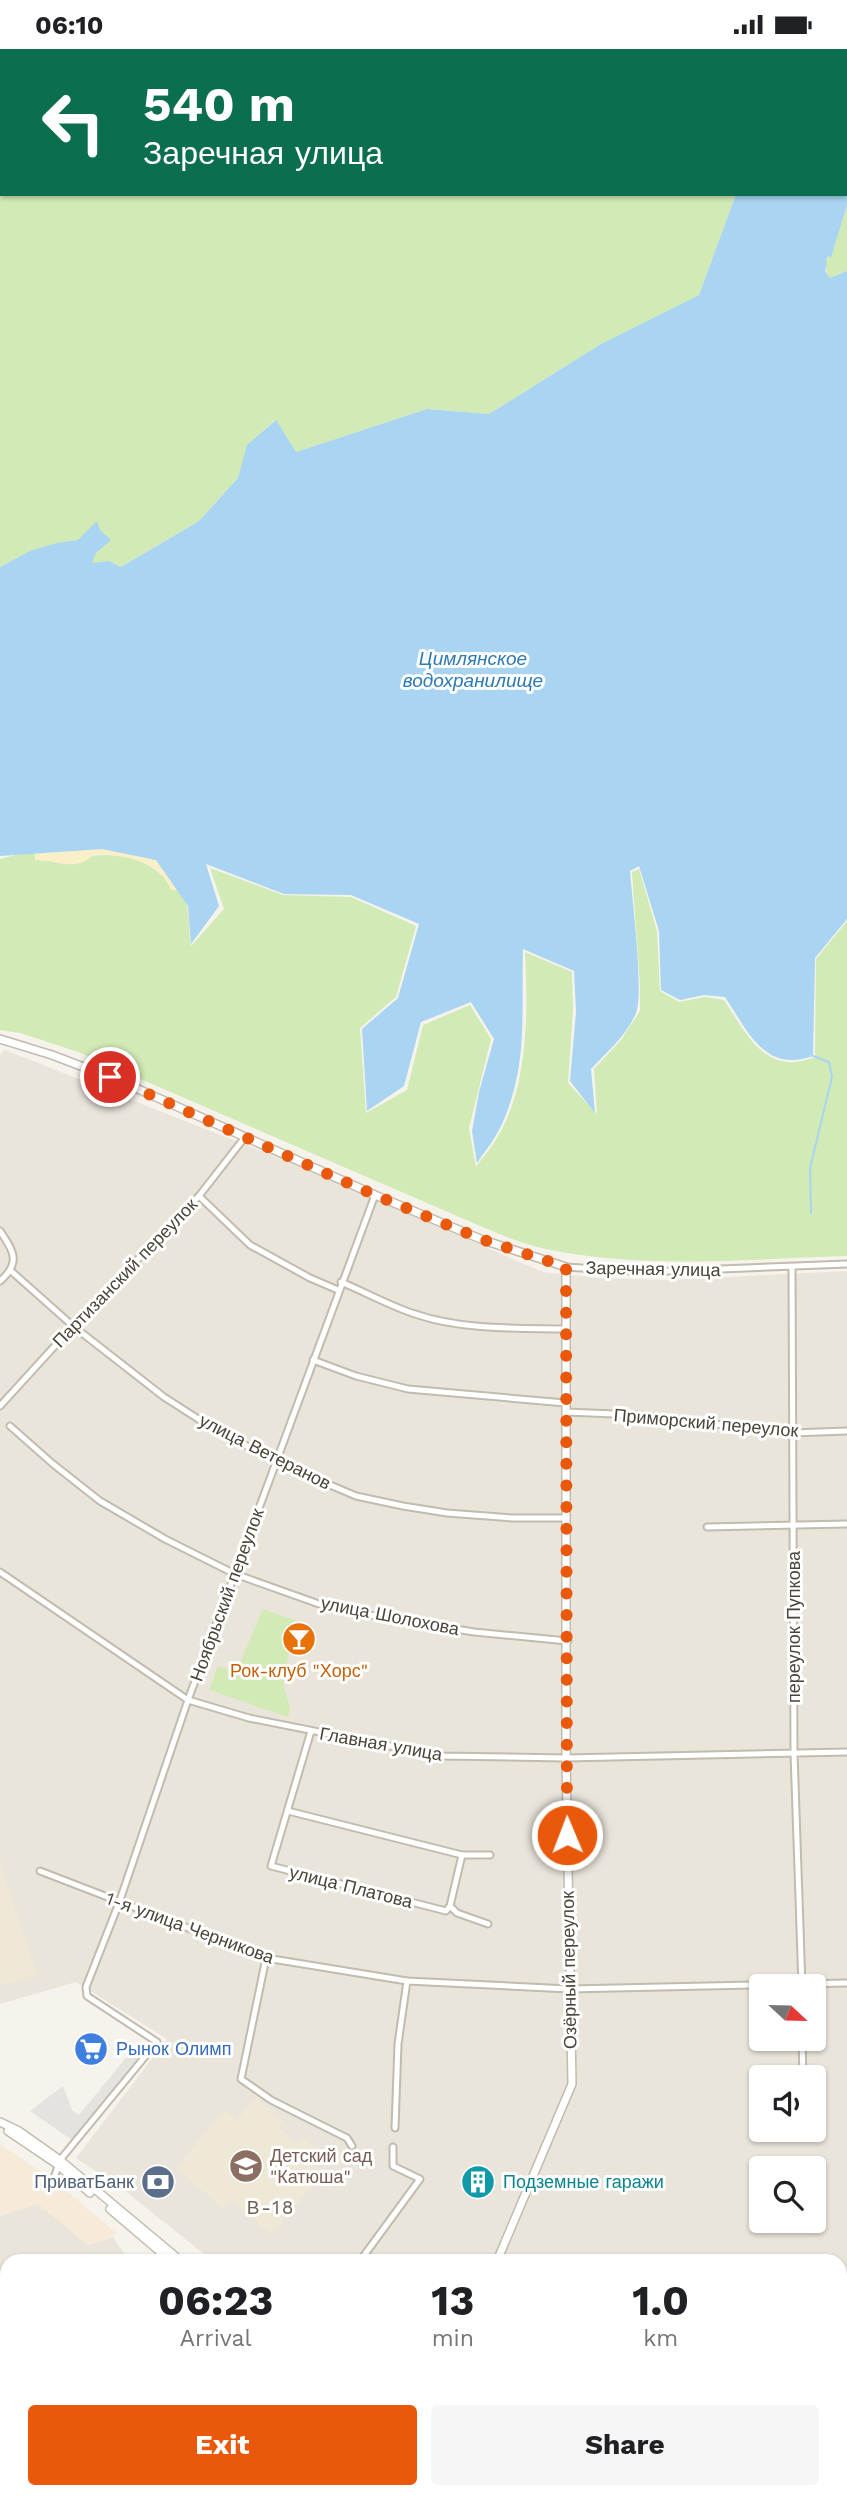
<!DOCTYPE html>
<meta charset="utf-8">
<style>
body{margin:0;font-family:"Work Sans",sans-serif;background:#f6f6f6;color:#202124;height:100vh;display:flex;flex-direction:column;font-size:26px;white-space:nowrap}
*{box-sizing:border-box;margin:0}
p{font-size:23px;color:#757577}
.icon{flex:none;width:38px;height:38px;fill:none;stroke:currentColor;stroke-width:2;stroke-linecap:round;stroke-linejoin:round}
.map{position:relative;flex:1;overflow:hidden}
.panel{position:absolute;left:0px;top:2205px;width:847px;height:245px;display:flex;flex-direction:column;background:#fff;border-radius:21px 21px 0 0;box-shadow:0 2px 5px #0004}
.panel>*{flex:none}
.top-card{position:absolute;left:0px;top:0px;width:847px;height:147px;box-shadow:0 2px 5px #0004;background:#0b6e4f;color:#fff;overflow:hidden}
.needle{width:46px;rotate:112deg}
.controls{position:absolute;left:749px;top:1925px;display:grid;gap:14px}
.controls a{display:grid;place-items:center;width:77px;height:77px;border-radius:7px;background:#fff;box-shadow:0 2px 5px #0004;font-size:35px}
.pin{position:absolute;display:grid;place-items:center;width:60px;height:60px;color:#fff;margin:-30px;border:4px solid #fff;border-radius:50%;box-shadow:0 2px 7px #0007}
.me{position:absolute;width:77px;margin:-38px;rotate:359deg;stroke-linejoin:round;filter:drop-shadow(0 0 5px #0008)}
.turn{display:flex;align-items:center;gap:24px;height:147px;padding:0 28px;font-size:32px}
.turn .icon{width:91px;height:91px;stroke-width:2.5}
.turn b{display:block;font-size:49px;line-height:60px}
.eta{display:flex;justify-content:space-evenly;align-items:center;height:119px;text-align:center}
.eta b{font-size:42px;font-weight:700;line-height:49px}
.button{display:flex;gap:14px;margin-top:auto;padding:14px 28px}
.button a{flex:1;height:80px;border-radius:7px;background:#ea580c;color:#fff;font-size:28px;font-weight:700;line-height:80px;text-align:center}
.button a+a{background:#f6f6f6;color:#202124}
.status{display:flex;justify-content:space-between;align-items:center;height:49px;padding:0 35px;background:#fff;direction:ltr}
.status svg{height:19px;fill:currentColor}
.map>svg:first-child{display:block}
.residential{fill:#eae5da;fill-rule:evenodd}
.commercial{fill:#f7ead8}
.education{fill:#efe8d6}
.green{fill:#d2eab5}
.sand{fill:#f9efc9}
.parking{fill:#e5e3e0}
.water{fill:#a9d4f2}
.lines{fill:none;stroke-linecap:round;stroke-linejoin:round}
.stream{stroke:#a9d4f2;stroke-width:2}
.minor-casing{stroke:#c2bbae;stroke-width:9}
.tertiary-casing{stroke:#c2bbae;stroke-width:10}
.minor{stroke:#fff;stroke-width:5}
.tertiary{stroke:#fff;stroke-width:7}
.route{stroke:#ea580c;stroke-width:12;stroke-dasharray:0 21.6}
.labels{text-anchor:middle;stroke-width:6;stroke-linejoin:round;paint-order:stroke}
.street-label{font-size:18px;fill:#4b4439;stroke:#fff}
.food-label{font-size:18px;fill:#c56008;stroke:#fff}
.shop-label{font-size:18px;fill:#366cbe;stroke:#fff;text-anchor:start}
.education-label{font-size:18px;fill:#785e54;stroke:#fff;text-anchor:start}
.service-label{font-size:18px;fill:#4e5e75;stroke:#fff;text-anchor:end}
.culture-label{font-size:18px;fill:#0d838f;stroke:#fff;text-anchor:start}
.water-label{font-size:19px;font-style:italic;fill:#2e7ab2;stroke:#fff}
.neighbourhood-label{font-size:19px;letter-spacing:2px;fill:#6e6250;stroke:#fff}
</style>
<div class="status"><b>06:10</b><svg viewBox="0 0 49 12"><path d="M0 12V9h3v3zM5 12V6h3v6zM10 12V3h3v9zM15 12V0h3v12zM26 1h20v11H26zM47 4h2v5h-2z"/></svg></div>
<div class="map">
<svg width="847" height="2450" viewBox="0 0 847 2450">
<rect width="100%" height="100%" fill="#f6f3ec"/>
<g class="residential">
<path d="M5,1001L276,1108L543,1223L599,1229L666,1231L847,1222V2347L840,2349V2212H213L120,2138L76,2109L167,1990L76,1933L0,1955V1006ZM761,1937H814V1990H761ZM761,2028H814V2081H761ZM761,2119H814V2172H761Z"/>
<path d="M38,2155L88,2196L113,2188L129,2212H7V2443H322L324,2450H0V2167Z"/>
<path d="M847,2383V2450H492L495,2443H840V2385Z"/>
</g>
<g class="commercial">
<path d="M0,2095L55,2132L116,2184L113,2188L88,2196L38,2155L0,2167Z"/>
<path d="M847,2383V2442L831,2448L829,2443H840V2385Z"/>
<path d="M338,2443H374L371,2450H340Z"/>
<path d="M411,2443H462L483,2450H408Z"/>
</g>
<g class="education">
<path d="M0,1813L37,1926L0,1937Z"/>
<path d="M256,2049L283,2072L278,2078L298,2095L304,2089L322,2104L313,2115L323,2124L271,2185L232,2152L224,2160L176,2119L225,2061L237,2071Z"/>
<path d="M7,2301V2407L0,2409V2303Z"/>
<path d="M98,2443H208L211,2450H100Z"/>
</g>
<g class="green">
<path d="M0,0H780L781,2H2V145H736L699,246L601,295L489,365L427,360L296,403L275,371L248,396L238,429L199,472L121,518L109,512L91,515L96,504L79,491C48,495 27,503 0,518Z"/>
<path d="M847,156V222L830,229C825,223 823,215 828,207L831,208Z"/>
<path d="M35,801V811C83,813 124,790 165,829C170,834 179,838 182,843C191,858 188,881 191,897L224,860L210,819L283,846L351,848L416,877L396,948L360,979L366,1064L407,1041L423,976L470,956L491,990L469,1079L476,1118C482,1109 490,1101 495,1092C529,1040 528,963 525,903L572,923L573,961L568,1034L597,1065L594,1020L621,991L640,962V935L632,823L639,820L657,882L660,942L679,953L705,948L724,951C747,986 766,1028 815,1008L816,910L847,872V1207C746,1210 641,1221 541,1199C517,1193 494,1183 471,1173L78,1003L20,984L0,981V810Z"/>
<path d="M263,1560L295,1571L283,1635L290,1659L288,1668L209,1641L218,1617L236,1623Z"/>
<path d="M7,2416V2443H56L58,2450H5L0,2433V2418Z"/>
</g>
<path class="sand" d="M153,797L182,842L171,841C159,810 125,807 95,805C74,824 59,811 35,811V801Z"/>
<path class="parking" d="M130,2004L138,2010L72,2091L30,2062L63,2037L72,2061L79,2066Z"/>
<path class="water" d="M847,18V156L831,209L828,207L826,211L827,214L825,222L830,229L847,222V870L815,909L813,1007C764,1024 748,982 725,948L704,946L680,951L661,941L659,882L639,817L630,822C632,848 644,946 636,964C627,986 607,1003 591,1020L595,1064L570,1032L576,963L574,922L523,900C521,964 529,1016 501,1077C495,1090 485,1102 477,1114L472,1082L479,1043L494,990L471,953L421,973L404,1037L367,1062L362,980L398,949L419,875L351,846L284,845L206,815L219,857L191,895L188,857L156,811L102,800L0,807V518L30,502L57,494L78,491L97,472L100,481L111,491L96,504L92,514L109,512L121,518L199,472L238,429L247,396L276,371L296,403L427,360L489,365L601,295L699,246L736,145H845Z"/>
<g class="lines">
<path class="stream" d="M811,1164L810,1119L832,1028L829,1013L813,1007"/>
<g class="minor-casing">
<g id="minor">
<path d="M199,1147L250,1196L310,1229L338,1241"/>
<path d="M0,1182C14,1202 21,1214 0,1232"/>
<path d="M566,1218L645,1223L847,1215"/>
<path d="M792,1218L794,1704L802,1937"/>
<path d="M11,1222L73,1277L164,1348L220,1384L309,1427L356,1447L403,1457L447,1464L512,1469H566"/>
<path d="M341,1233C365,1243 390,1257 415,1265C462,1281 515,1279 565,1280"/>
<path d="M313,1311L356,1327L408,1340L565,1354"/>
<path d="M0,1357L73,1277L199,1147L245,1088"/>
<path d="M566,1363L639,1366L792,1384L847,1382"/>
<path d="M10,1377L53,1415L100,1452L165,1490L235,1525L333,1560L474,1583L568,1592"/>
<path d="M707,1478L847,1475"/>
<path d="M0,1523L188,1651L249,1669L440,1707L566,1709L847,1703"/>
<path d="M288,1762L462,1806L450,1857L446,1862L271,1817L311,1682"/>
<path d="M462,1806H490"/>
<path d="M40,1822L266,1909L407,1932L569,1940L847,1934"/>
<path d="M450,1857L457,1864L488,1875"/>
<path d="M266,1909L241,2030L271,2051L347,2089L352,2097"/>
<path d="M802,1990L803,2028"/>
<path d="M395,2079L398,1995L407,1932"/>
<path d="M53,2132L60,2111L157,1993L87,1947L86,1938L119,1854L188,1651L375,1146"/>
<path d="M360,2212L420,2130L393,2117V2098"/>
</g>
</g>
<g class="tertiary-casing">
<g id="tertiary">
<path d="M0,990L52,1006L120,1032L375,1146L483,1191L566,1218V1709L572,2035L497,2212"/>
<path d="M0,2073L19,2082L60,2111L181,2212"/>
<path d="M8,2082L57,2115L90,2144"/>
<path d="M110,2160L171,2212"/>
<path d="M840,2369L847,2367"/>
<path d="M840,2375L847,2373"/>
<path d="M401,2450L403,2443"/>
</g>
</g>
<use href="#minor" class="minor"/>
<use href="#tertiary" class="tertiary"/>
</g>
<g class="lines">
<path class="route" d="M110,1028L375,1146L484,1191L566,1218L567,1786"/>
</g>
<defs>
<g id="bar-disc" transform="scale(1.75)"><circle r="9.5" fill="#e8710a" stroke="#fff"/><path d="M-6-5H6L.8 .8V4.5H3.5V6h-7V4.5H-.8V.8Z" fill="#fff"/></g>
<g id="supermarket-disc" transform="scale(1.75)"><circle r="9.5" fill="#3f7fe0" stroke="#fff"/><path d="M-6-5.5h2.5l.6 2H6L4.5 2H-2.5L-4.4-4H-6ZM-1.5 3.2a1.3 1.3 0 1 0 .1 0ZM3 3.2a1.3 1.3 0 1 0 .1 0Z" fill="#fff"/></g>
<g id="school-disc" transform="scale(1.75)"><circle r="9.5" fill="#8d6e63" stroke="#fff"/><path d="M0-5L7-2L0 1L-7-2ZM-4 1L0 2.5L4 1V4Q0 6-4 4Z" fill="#fff"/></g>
<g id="bank-disc" transform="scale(1.75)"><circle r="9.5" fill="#5c6f8a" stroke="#fff"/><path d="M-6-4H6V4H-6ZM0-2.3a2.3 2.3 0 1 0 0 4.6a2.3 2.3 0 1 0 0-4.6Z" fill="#fff"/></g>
<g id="building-disc" transform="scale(1.75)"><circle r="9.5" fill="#0f9aa8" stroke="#fff"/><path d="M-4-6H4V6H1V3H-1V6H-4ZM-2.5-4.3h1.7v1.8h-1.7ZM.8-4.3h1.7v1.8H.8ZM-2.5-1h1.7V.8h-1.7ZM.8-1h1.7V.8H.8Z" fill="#fff"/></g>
</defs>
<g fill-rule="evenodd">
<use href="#bar-disc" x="299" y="1590"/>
<use href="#supermarket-disc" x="91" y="2000"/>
<use href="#school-disc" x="246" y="2117"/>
<use href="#bank-disc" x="158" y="2133"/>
<use href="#building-disc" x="478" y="2133"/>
</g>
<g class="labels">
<g class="street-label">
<text transform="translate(653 1220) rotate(1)" y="6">Заречная улица</text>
<text transform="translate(125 1224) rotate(-46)" y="6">Партизанский переулок</text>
<text transform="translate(706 1374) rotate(5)" y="6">Приморский переулок</text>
<text transform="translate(265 1403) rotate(27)" y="6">улица Ветеранов</text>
<text transform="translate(227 1546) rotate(-70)" y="6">Ноябрьский переулок</text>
<text transform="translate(390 1567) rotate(11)" y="6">улица Шолохова</text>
<text transform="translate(794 1578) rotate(-90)" y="6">переулок Пупкова</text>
<text transform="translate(381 1695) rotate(10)" y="6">Главная улица</text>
<text transform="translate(351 1838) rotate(14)" y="6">улица Платова</text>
<text transform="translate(190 1879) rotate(20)" y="6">1-я улица Черникова</text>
<text transform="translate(569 1921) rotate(-91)" y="6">Озёрный переулок</text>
</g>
<g class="food-label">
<text x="299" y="1628">Рок-клуб "Хорс"</text>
</g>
<g class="shop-label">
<text x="116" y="2006">Рынок Олимп</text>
</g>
<g class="education-label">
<text x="270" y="2113">Детский сад<tspan x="270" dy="21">"Катюша"</tspan></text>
</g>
<g class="service-label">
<text x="134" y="2139">ПриватБанк</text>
</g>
<g class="culture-label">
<text x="503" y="2139">Подземные гаражи</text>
</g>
<g class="water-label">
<text x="473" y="616">Цимлянское<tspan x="473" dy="22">водохранилище</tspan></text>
</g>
<g class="neighbourhood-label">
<text x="271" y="2165">В-18</text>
</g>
</g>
</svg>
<div class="controls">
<a><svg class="needle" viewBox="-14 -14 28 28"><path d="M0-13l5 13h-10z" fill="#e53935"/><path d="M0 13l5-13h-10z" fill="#757577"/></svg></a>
<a><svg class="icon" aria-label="sound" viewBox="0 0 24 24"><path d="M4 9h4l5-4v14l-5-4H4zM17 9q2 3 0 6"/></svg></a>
<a><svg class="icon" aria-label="search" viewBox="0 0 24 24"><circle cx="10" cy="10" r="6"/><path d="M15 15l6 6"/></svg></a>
</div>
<div class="pin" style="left:110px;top:1028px;background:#d93025"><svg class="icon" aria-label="arrive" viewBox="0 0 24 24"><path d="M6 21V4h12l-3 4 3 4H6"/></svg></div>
<svg class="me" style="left:567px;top:1786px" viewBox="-20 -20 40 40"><circle r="17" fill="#ea580c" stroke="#fff" stroke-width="3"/><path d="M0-11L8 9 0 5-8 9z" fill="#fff"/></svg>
<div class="top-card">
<div class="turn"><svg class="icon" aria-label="left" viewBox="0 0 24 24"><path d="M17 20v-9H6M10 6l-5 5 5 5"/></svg><div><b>540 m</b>Заречная улица</div></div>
</div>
<section class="panel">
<div class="eta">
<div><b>06:23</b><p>Arrival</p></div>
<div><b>13</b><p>min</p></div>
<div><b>1.0</b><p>km</p></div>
</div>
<div class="button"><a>Exit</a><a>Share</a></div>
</section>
</div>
